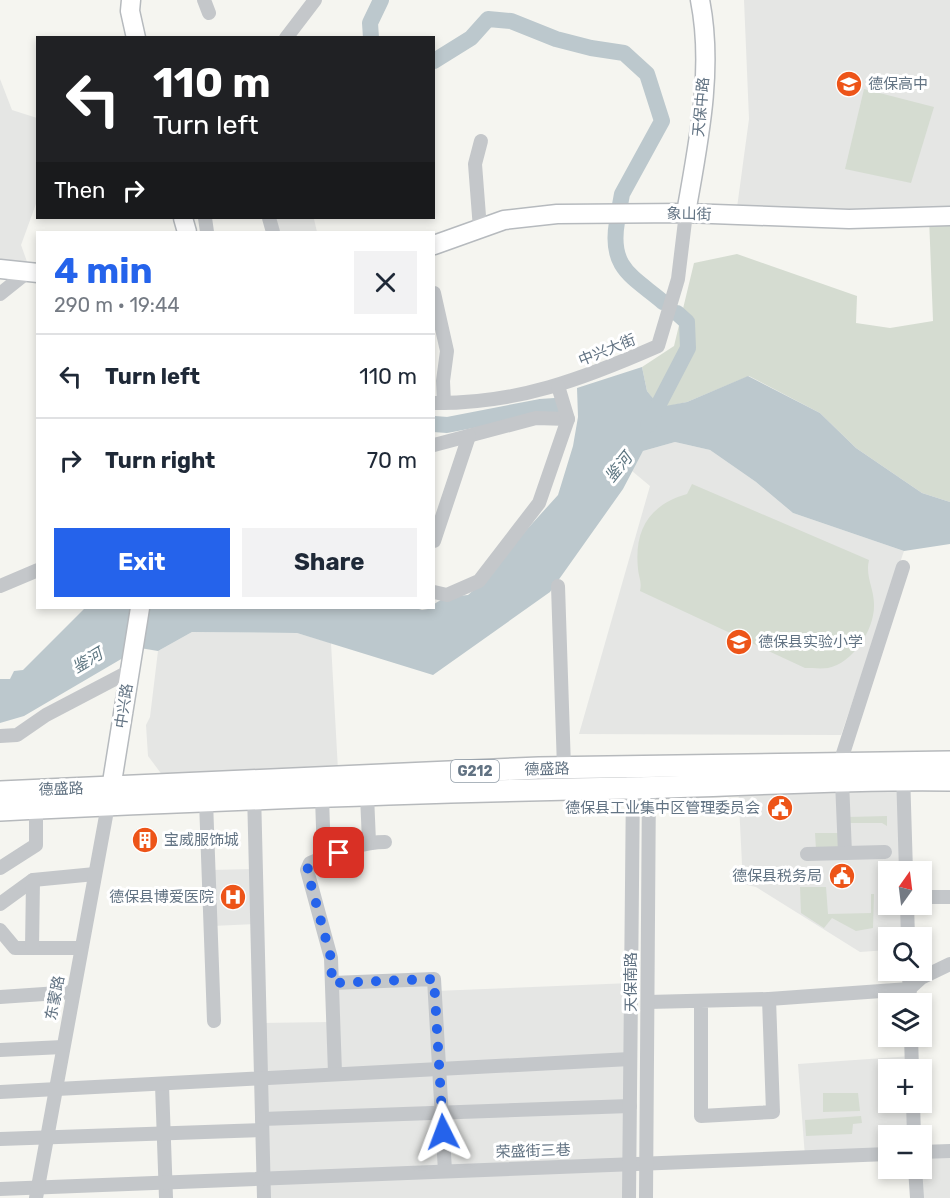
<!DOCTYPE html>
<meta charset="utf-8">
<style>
body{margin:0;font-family:Rubik,"Noto Sans SC",sans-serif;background:#f2f2f3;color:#1f2937;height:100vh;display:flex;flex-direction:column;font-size:22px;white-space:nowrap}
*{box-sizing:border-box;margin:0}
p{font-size:20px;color:#747a83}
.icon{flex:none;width:33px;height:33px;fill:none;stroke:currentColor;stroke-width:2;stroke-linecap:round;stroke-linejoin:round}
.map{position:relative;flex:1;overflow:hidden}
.sheet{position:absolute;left:36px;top:231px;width:399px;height:378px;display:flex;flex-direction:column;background:#fff;border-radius:0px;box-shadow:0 3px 9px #0003}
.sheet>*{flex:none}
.hud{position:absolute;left:36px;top:36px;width:399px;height:183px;border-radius:0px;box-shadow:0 3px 9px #0003;background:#202124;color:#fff;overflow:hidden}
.needle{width:39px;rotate:14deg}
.buttons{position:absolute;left:878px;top:861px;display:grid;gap:12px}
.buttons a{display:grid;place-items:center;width:54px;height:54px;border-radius:0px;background:#fff;box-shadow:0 3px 9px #0003;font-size:30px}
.pin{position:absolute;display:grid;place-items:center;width:51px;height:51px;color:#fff;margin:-26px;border-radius:12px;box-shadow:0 3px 9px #0006}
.me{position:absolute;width:66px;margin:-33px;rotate:357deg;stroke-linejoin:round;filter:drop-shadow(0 0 4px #0008)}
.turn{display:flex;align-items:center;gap:21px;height:126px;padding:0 18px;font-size:27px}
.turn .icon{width:78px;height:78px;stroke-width:2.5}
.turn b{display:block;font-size:42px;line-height:51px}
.then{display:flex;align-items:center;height:57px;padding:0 18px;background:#0003;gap:12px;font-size:22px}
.round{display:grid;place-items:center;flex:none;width:63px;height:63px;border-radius:0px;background:#f2f2f3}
.overview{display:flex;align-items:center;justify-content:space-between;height:102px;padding:0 18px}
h1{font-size:36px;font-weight:700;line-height:45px;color:#2563eb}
.cta{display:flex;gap:12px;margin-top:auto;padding:12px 18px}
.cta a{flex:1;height:69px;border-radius:0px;background:#2563eb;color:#fff;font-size:24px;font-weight:700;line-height:69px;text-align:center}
.cta a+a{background:#f2f2f3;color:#1f2937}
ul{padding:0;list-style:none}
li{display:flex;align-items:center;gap:18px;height:84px;padding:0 18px;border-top:2px solid #e0e1e3}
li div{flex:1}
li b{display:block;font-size:22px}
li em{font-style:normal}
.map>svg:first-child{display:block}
.built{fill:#e5e6e4}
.green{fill:#d5dcd1}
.water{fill:#bcc8cd}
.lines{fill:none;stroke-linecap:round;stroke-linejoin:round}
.river{stroke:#bcc8cd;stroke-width:16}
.major-casing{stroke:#b6babe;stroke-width:21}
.highway-casing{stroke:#b6b9bc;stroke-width:24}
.minor{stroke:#c4c7ca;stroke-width:14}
.major{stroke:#fff;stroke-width:18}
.highway{stroke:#fff;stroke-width:21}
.route{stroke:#2563eb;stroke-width:10;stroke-dasharray:0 18}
.labels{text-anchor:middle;stroke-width:6;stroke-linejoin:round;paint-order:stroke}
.shield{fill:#fff;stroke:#919da8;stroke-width:1.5}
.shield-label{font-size:14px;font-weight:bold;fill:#627383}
.poi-label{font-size:15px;fill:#627383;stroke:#fff;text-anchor:start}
.street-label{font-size:15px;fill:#627383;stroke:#fff}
.water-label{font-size:16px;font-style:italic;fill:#5d7681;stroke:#fff}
</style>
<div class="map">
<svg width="950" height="1198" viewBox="0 0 950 1198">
<rect width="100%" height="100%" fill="#f5f5f0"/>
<g class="built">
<path d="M744,0H950V216L736,215L749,119Z"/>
<path d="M0,79L12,110L37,118V201L21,245L30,270L0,269Z"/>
<path d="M273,218H319L314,219L317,232H277Z"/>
<path d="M675,442L710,450L756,482L793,513L904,551L841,735L579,734L650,486L632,471L643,451Z"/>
<path d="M192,632L297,633L331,643L338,770L163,776L148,756L146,725L150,717L158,651Z"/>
<path d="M903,779L906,871L888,872V904L907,905L908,937L888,938V950L860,952L756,887L743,884L738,784Z"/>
<path d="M254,869L256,924L212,926L210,870Z"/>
<path d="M434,979L435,991L631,983L629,1198H264L259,1023L332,1022V983Z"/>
<path d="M912,1056V1069L888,1070V1102L913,1103L914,1135L888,1136V1154L805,1157L798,1064Z"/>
<path d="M950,1151V1198H917L921,1152Z"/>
</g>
<g class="green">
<path d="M864,89L934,107L911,183L845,169Z"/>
<path d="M950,216V502L922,493L856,448L820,413L749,376L687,402L660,408L647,391L642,367L674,346L694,263L737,254L857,296L856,323L890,328L933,321L929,217Z"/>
<path d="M692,484L869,560C865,576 874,588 874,604C875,629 853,663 828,668C821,669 812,668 805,668L640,591C642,582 639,578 638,569C634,530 649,505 687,494Z"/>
<path d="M887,816V826L882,823H848V817Z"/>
<path d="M815,833H839L840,849H816Z"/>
<path d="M800,887H826L828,914L871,913V894H874L873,928L856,931L832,918L824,928L801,913Z"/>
<path d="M823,1093H858L860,1111L823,1112Z"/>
<path d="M861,1116L862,1123L853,1124L852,1134L806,1136L805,1120Z"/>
</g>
<path class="water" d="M642,367L647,391L660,407L687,402L748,376L820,413L856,448L922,493L950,502V544L904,551L793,513L756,482L710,450L675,442L643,451L623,489L550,592L433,675L297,633L192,632L158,651L140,648L24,716L0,723V679H10L14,671L23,670L85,608H416L422,610L434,608V604L446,597L468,595L493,573L511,547L558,495L573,446L578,417L577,388Z"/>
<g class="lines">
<g class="river">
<path d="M371,38L370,23L381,0"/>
<path d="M434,61L471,38L488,19L511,21L556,39L591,48L624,53L647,74L662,121L622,194L620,205"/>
<path d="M617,222C609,268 632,276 663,302"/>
<path d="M434,424L447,425L540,407L555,406"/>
<path d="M648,425L688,348L687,322L677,313"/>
</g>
<g class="major-casing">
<g id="major">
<path d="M131,0L130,11L136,38"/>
<path d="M686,213C698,144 714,70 700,0"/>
<path d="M183,218L187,232"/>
<path d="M434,245L504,220L557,214L686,213L849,219L950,216"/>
<path d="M0,269L38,273"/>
<path d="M109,801L140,608"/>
</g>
</g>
<g class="highway-casing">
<g id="highway">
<path d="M0,792L539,768L950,762"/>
<path d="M0,810C210,800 420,791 630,788C737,786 843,778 950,780"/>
</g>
</g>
<g class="minor">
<path d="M204,0L209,13"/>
<path d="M286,38L315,0"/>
<path d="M205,218L207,232"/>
<path d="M269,218L273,232"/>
<path d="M480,229L475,164L481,141"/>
<path d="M434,293L447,351L443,381L444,403"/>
<path d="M0,294L30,270"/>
<path d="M434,403C517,404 583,379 658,346L678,279L686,213"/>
<path d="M434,445L536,418L568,419"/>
<path d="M434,541L469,436"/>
<path d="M0,586L38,570"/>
<path d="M558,586L564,768"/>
<path d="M434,592L447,595L479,581L539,503L568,419L558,386"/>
<path d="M0,736L17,735L46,715L130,671"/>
<path d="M840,763L903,567"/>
<path d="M903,772L906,872"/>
<path d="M842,781L845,853"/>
<path d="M254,792L264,1198"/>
<path d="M367,795L369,842"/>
<path d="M322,797L324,858"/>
<path d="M206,801L214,1021"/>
<path d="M807,854L885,852"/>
<path d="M0,868L36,845V801"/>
<path d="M921,897H950"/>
<path d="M0,904L33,880L95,874"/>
<path d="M907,904L908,938"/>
<path d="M0,930L15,948H81"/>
<path d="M32,948L33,880"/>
<path d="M909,970L910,1004"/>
<path d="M332,983L434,979L445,1171"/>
<path d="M0,997L73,992"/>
<path d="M769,999L909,989L921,978L950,964"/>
<path d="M648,1002L769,999L773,1112L701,1116V1001"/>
<path d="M911,1036L912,1070"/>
<path d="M0,1050L63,1047"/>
<path d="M335,1073L331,958L307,870L310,863C334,854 359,842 385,842"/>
<path d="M162,1085L166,1198"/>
<path d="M0,1092L630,1059"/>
<path d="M913,1102L914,1136"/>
<path d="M262,1119L630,1106"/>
<path d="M0,1139L262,1130"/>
<path d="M921,1152L950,1151"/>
<path d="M915,1168L917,1198"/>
<path d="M0,1189L888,1154"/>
<path d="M36,1198L108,805"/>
<path d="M629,1198L633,780"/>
<path d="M646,1198L649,780"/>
</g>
<use href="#major" class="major"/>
<use href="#highway" class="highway"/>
</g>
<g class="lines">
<path class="route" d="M339,853L310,864L307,870L331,958L332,983L434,979L443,1132"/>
</g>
<defs>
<g id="school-disc" transform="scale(1.35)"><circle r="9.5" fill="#ed5418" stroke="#fff"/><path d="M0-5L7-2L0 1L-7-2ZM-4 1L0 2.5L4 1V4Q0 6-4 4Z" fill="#fff"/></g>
<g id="civic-disc" transform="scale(1.35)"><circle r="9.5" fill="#ed5418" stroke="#fff"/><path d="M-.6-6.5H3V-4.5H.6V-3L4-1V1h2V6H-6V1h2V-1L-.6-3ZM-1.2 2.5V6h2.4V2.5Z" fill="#fff"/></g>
<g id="building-disc" transform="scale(1.35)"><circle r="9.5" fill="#ed5418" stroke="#fff"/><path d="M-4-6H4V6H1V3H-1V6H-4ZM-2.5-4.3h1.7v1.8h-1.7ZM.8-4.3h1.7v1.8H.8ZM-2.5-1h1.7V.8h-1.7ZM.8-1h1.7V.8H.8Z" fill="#fff"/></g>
<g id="hospital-disc" transform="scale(1.35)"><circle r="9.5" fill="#ed5418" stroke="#fff"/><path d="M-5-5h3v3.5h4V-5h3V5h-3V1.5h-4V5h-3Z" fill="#fff"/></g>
</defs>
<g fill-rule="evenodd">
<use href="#school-disc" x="849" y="84"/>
<use href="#school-disc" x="739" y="642"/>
<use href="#civic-disc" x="780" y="808"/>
<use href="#building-disc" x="145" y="840"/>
<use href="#civic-disc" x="842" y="876"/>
<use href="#hospital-disc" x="233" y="897"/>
</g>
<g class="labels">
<rect class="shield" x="451" y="760" width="48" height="22" rx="4.5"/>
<g class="shield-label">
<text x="475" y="776">G212</text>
</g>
<g class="poi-label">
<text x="868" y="89">德保高中</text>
<text x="758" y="647">德保县实验小学</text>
<text x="760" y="813" text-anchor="end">德保县工业集中区管理委员会</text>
<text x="164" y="845">宝威服饰城</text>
<text x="822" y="881" text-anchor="end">德保县税务局</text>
<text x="214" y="902" text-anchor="end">德保县博爱医院</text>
</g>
<g class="street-label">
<text transform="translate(701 107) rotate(-85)" y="5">天保中路</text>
<text transform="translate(689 214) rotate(1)" y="5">象山街</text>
<text transform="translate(607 350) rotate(-22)" y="5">中兴大街</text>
<text transform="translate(124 706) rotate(-81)" y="5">中兴路</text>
<text transform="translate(547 769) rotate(-1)" y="5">德盛路</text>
<text transform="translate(61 789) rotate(-2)" y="5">德盛路</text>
<text transform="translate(631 982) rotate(-90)" y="5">天保南路</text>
<text transform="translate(55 998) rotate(-79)" y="5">东蒙路</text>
<text transform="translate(533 1151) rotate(-2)" y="5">荣盛街三巷</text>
</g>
<g class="water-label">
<text transform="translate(618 467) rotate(-51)" y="6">鉴河</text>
<text transform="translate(87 660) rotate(-31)" y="6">鉴河</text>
</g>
</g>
</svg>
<div class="buttons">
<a><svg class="needle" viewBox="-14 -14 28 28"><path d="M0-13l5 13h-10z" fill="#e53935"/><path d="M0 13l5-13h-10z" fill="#747a83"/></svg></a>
<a><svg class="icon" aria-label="search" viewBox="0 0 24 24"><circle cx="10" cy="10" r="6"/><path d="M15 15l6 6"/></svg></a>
<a><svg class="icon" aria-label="layers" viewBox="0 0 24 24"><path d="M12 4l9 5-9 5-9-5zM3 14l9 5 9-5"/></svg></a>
<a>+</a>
<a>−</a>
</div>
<div class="pin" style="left:339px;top:853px;background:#d93025"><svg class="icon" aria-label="arrive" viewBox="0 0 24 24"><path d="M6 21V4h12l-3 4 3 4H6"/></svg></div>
<svg class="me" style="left:443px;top:1132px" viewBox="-20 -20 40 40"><path d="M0-17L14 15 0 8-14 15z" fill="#2563eb" stroke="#fff" stroke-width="4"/></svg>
<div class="hud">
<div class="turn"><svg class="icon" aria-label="left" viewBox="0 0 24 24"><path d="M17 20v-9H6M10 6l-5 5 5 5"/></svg><div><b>110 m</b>Turn left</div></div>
<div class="then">Then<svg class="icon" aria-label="right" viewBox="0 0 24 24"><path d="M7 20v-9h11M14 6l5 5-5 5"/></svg></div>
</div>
<section class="sheet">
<div class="overview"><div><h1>4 min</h1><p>290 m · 19:44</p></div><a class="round"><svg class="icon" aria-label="close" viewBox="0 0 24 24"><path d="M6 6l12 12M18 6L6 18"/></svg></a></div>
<ul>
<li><svg class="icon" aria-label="left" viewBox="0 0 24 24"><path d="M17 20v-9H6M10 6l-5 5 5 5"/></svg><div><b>Turn left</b></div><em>110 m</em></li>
<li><svg class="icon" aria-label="right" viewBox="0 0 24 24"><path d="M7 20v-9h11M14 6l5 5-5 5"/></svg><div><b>Turn right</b></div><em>70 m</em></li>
</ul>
<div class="cta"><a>Exit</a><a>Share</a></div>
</section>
</div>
